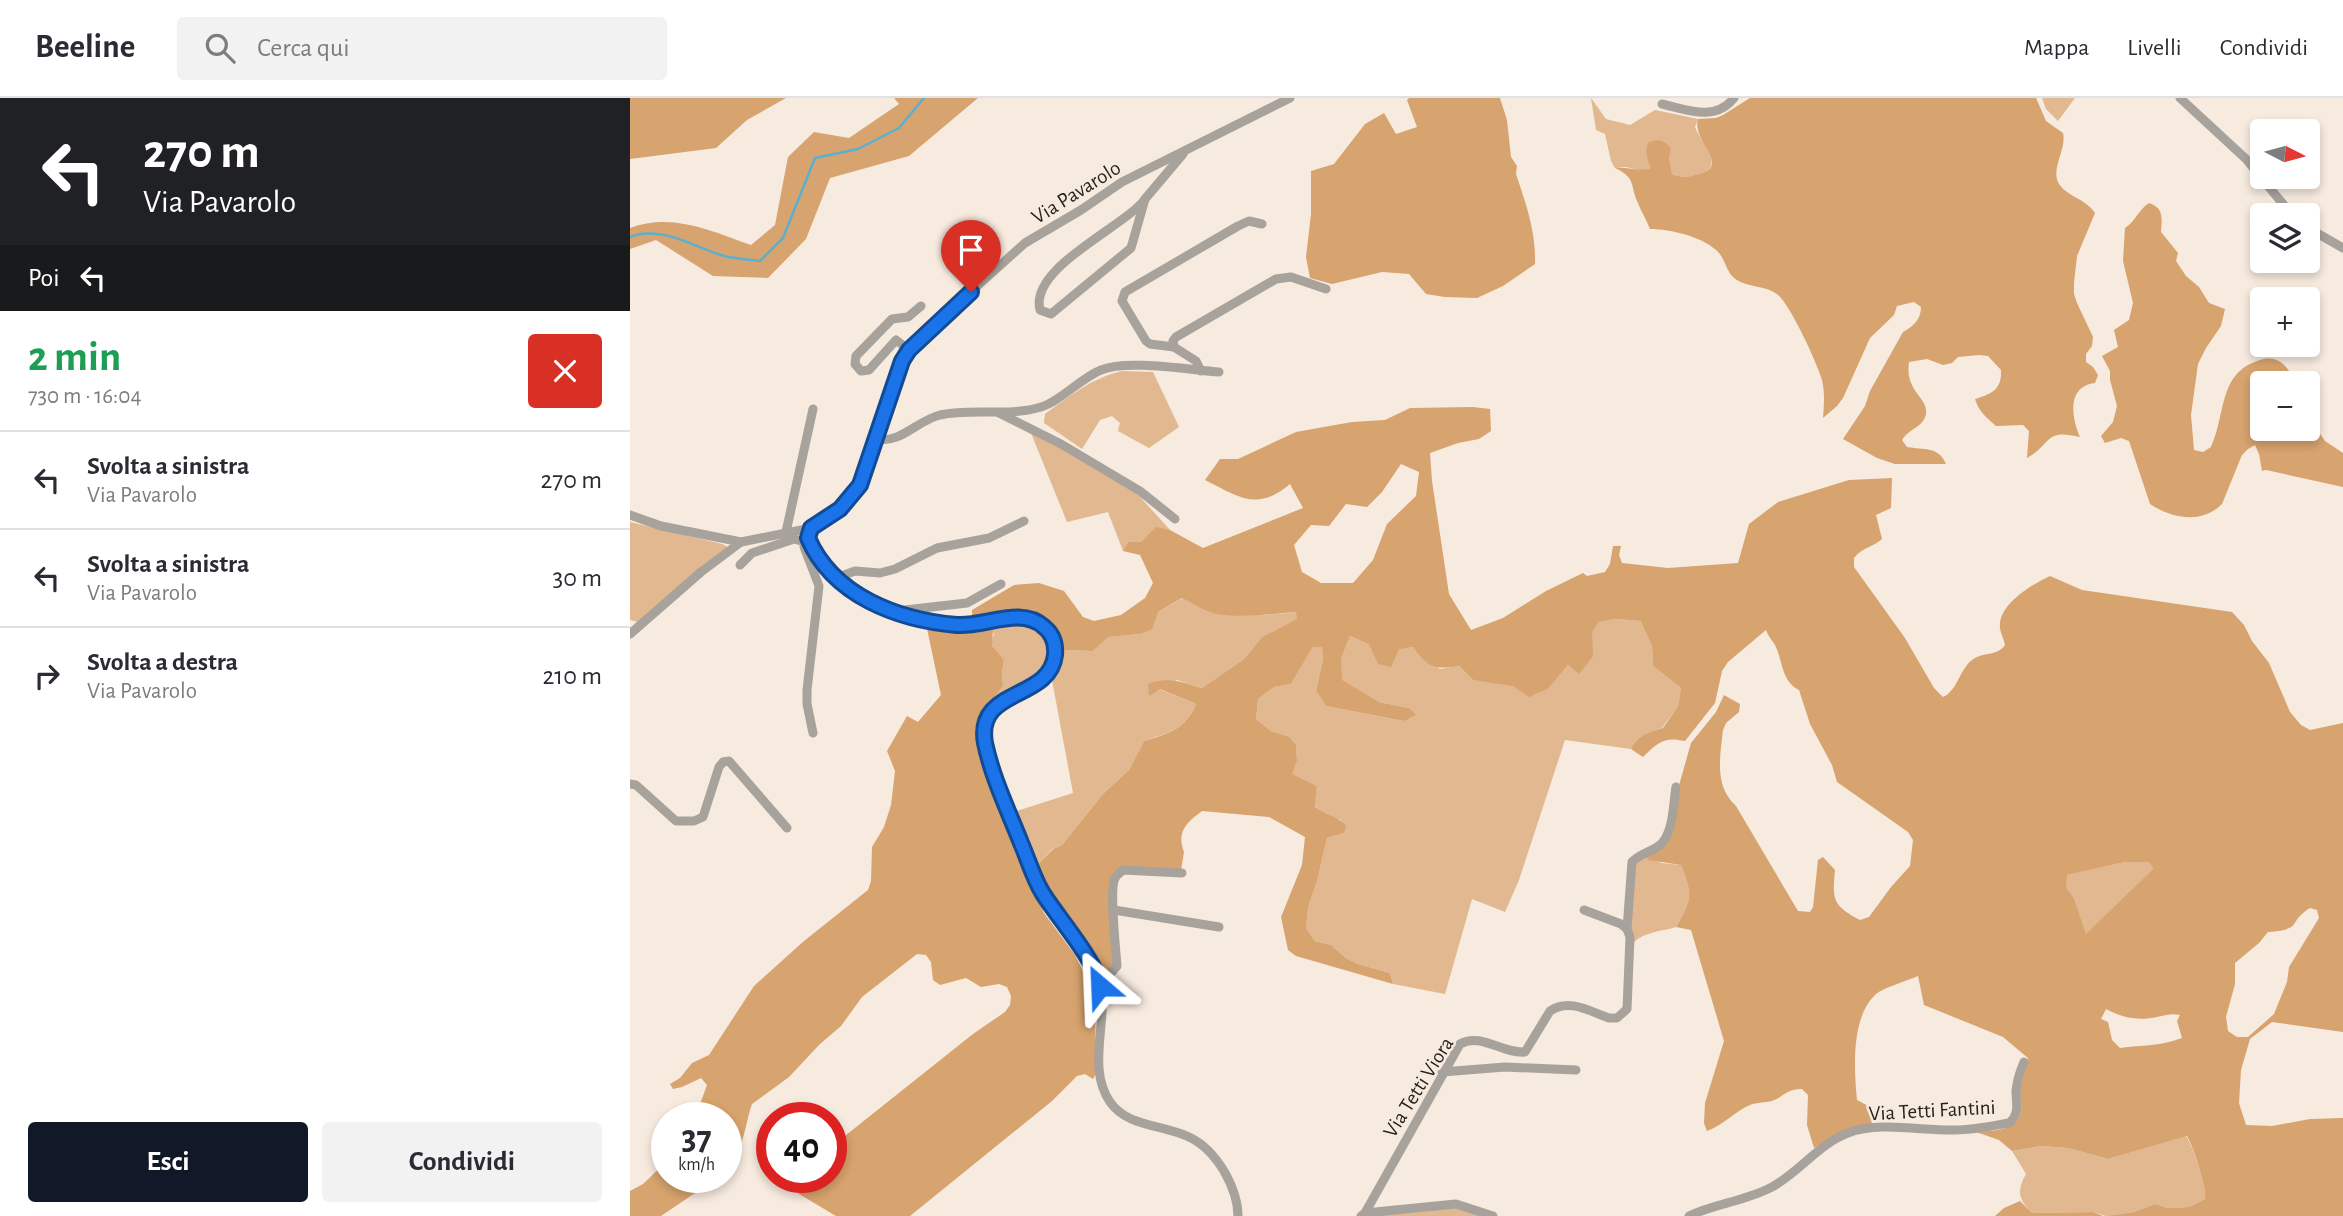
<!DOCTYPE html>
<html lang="it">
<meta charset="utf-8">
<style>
body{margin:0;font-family:"Alegreya Sans",sans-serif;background:#f2f2f3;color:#2b2b33;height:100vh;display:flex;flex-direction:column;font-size:26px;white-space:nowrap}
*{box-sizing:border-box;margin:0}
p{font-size:23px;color:#7c7c81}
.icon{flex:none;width:38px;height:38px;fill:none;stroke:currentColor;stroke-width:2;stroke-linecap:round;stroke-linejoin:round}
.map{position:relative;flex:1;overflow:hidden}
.side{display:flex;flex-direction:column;background:#fff;width:630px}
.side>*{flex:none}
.guide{background:#202124;color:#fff;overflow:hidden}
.needle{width:46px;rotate:96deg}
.fabs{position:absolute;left:1620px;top:21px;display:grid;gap:14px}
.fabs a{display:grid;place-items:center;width:70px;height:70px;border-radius:7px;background:#fff;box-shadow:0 4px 10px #0003;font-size:35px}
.speed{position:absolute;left:21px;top:1004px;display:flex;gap:14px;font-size:35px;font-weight:700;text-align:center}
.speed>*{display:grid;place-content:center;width:91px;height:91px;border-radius:50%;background:#fff;box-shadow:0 4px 10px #0003;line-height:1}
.speed small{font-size:18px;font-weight:400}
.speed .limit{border:10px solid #d22;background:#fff;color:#111}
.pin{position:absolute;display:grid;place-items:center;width:60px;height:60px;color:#fff;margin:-72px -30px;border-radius:50% 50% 50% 0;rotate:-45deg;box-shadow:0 0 7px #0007}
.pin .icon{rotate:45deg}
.me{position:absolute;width:77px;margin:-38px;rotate:334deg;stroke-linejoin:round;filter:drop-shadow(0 0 5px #0008)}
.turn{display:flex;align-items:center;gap:24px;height:147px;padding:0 28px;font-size:32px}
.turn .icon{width:91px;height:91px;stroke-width:2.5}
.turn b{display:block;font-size:49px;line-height:60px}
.then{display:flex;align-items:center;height:66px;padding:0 28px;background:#0003;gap:14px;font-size:26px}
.round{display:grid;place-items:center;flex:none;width:74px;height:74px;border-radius:7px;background:#f2f2f3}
.head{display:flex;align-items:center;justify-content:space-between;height:119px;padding:0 28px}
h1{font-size:42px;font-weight:700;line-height:52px;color:#1e9e55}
.primary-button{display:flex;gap:14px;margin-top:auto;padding:14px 28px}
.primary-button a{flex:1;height:80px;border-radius:7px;background:#111827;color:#fff;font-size:28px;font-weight:700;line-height:80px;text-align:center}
.primary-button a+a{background:#f2f2f3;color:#2b2b33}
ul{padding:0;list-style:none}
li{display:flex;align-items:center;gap:21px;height:98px;padding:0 28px;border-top:2px solid #e1e1e2}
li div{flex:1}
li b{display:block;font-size:26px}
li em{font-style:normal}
header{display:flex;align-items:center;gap:42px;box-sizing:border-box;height:98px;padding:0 35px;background:#fff;border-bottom:2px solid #e1e1e2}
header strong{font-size:33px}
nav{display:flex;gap:38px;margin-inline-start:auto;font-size:24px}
.search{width:490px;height:63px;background:#f2f2f3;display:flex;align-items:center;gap:18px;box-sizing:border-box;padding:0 24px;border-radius:7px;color:#7c7c81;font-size:26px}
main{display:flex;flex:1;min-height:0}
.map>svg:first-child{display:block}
.green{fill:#e1b890}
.forest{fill:#d7a36e;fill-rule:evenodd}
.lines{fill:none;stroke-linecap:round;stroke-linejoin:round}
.stream{stroke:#5bb0cf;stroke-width:2.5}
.minor{stroke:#a7a29c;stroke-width:9}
.route-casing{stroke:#114b97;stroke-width:18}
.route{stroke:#1a73e8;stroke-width:12}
.labels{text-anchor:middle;stroke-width:5;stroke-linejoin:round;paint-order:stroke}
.street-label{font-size:21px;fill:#27221e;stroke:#f7eade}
</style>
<header>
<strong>Beeline</strong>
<div class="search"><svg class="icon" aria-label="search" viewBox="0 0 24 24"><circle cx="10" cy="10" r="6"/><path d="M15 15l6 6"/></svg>Cerca qui</div>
<nav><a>Mappa</a><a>Livelli</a><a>Condividi</a></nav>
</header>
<main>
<section class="side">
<div class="guide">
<div class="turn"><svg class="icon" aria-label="left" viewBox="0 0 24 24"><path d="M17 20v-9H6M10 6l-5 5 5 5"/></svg><div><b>270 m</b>Via Pavarolo</div></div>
<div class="then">Poi<svg class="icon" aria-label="left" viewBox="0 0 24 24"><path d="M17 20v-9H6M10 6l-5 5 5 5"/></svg></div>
</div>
<div class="head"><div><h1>2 min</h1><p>730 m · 16:04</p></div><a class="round" style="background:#d93025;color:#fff"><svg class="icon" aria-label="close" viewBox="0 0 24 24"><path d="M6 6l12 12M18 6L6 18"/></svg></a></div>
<ul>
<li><svg class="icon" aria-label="left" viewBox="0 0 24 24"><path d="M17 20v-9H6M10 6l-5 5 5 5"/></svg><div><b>Svolta a sinistra</b><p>Via Pavarolo</p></div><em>270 m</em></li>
<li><svg class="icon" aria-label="left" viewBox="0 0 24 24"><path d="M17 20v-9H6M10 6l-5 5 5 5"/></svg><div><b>Svolta a sinistra</b><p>Via Pavarolo</p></div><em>30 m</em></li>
<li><svg class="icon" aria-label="right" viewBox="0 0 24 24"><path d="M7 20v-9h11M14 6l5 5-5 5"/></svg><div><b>Svolta a destra</b><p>Via Pavarolo</p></div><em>210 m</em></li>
</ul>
<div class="primary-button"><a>Esci</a><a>Condividi</a></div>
</section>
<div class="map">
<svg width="1713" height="1118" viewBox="0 0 1713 1118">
<rect width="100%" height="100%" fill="#f7eade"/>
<g class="green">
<path d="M961,0L976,21L1000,27L1025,12L1068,21L1065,29C1070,43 1097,68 1070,76C1059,79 1052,80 1042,76L1039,59L1013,73L996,69L985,70L981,63L975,36L966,32Z"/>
<path d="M1412,0H1445L1428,23L1416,11Z"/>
<path d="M492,273L523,274L549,329L519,350L488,333L490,325L482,318L470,322L452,351L414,325L415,316C441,297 460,281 492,273Z"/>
<path d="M401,335L431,348L502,390L540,432L526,430L511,444H498L493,453L478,414L437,424Z"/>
<path d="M0,424L92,446L98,449L8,524L0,522Z"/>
<path d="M553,500C559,503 565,508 572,511C591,521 644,517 666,514L668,521L632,539L614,561L572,590L547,582L529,591L566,606C555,632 538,635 514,643L499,672L473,696L432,747L422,751L405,769L384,714L443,695L422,582L431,569L434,552L463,553L477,539L510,536L528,514Z"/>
<path d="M388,521C425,529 425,544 416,575L360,611L357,609L373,588L372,575L374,562C365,552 358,550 364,536L359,530L346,535L342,530Z"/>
<path d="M985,521L1012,523L1022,548L1023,568L1051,590L1048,608L1032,630C1018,634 1008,637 1001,651L935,642L889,782L875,814L842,801L815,896L763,886L760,875L728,866L716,860L701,847L685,843L676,830L678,810L687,783L697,740L714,735L711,722L693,716L685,707L687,688L661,676L667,663L666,647L660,639L641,633L626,621L628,601L644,589L661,586L683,549L692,548L693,561L686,593L696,608L774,623L779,610L749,604L711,582V561L720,538C741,547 760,551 783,549L810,571L829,568L843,582L919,590L938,567L949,575L962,558V533L969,524Z"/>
<path d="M1016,756L1031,765L1051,767C1063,798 1062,800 1046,829C1033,833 1014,834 1004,844L1000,832L1004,766Z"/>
<path d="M1495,764H1519L1523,771L1456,837L1444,800L1435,790L1436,777Z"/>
<path d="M1556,1038C1563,1048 1577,1090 1575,1101L1559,1109L1538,1110L1525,1106L1504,1114L1476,1118L1463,1114L1402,1115C1389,1102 1386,1093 1396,1076L1382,1053L1411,1048L1438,1050L1478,1061Z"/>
<path d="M810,1107L861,1118H732Z"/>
</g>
<g class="forest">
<path d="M0,0H156L117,22L86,50L0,61Z"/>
<path d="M264,0H348L279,58L200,80L176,141L138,180L83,178L26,142L0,151V130C41,114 82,133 121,147L145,127L158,59L184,34L219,40L269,6Z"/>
<path d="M779,0H870L877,22L881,59L887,68L886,76C896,106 906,134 905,166L873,188L847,200L815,199L796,196L779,176L752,174L702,186L680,180L676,159L681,116V73L704,66L735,26L754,15L766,36L787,29L777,2Z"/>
<path d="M1120,0H1406L1416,23L1433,35C1437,51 1420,71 1429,86C1438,99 1456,101 1465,115L1447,158L1444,185V196L1447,205L1463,239L1462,248L1456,256V264L1463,269L1468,277L1465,285C1437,288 1441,319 1450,339C1414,330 1422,346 1397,360L1399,333L1393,327L1366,328C1356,319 1349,314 1345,301C1361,296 1372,292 1371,272L1358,258L1349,257L1328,259L1322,265L1313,267L1297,261L1279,264C1278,272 1278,279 1282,287C1287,299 1303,308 1293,323C1288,330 1277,333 1272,342L1277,349C1293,352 1309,348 1316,366H1265L1247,360L1213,341L1235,308L1240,293L1273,234C1284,228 1291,221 1291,209L1284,204L1267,208L1264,217L1240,240L1213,300L1207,308L1193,320C1194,307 1195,295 1192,282C1187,265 1160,206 1147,196C1135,187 1115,190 1103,179C1096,172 1095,162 1089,155C1075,139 1040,131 1020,131C1016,121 1011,113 1007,103C1000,86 1006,80 985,70C997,69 1009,74 1020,70L1016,53L1018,45C1028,40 1033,42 1041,50L1039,59L1042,76C1052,80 1059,79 1069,76C1102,67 1061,42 1068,21L1086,20L1093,17Z"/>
<path d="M1519,105C1534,110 1532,120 1531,134L1548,155L1546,163L1556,178L1569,189L1579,205L1595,211L1591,228L1576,250L1568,266L1561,317L1564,352L1573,354L1581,349C1597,315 1587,272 1634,261C1651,258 1660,272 1666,285H1633V331H1678V318L1695,343L1713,355V389L1636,372L1632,373L1629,356L1625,347L1618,351L1612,357L1592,406C1571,427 1541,420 1520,406L1499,343L1491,340L1475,345L1471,338L1483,324L1487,308L1480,282V273L1472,258L1488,249L1484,232L1499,222L1503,205L1493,163L1495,130C1506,123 1508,112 1519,105Z"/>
<path d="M843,309L860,311L861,333L849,341L828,345L800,355L802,383L819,496L841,532L873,520L916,493L953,475L957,478L975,474L980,466L983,448H991L989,457L992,465L1038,470L1108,465L1119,426L1148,404L1219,382L1262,380L1261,410L1246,417L1252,441C1243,449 1231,450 1224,460V469L1275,540L1304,590L1313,599C1328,593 1330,568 1345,560C1356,554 1367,558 1375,547C1374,540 1369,533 1370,526C1371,505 1403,486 1420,478L1452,492L1602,514L1614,527L1622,543L1639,565L1660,614L1671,627L1680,632L1713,625V934L1642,924L1620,941L1611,972L1609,1005L1616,1027L1642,1028L1680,1021L1713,1020V1118H1476L1504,1114L1525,1106L1538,1110L1559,1109L1575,1101C1577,1090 1563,1048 1557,1038L1478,1061L1438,1050L1411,1048L1382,1053L1369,1042L1346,1034C1364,1032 1389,1034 1391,1011C1392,1005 1390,999 1390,994C1391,982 1396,972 1398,960L1373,939L1294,907L1288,878C1277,883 1251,890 1244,898C1221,921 1224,972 1227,1002L1240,1009L1242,1028L1217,1031L1184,1050L1177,1027L1178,997L1172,991C1156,991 1155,998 1142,1003C1135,1005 1127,1004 1120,1007C1104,1014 1095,1026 1077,1033L1074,1025L1075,1005L1094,943L1061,832L1046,829C1062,800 1063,798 1051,767L1018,762L1016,756L1031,751L1061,645L1086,614L1094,597L1110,606L1109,614L1096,625L1093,632C1090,659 1084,688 1106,708L1168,813L1180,814L1183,809L1188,762L1193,759L1205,772C1202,802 1203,808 1230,822L1239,819L1261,789L1280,768L1283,742L1278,734L1207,684L1202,667L1180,626L1169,592C1151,583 1153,563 1145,547C1142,542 1138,538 1136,532L1098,564L1092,573L1085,605L1055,643C1034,638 1027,645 1013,659L1001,651C1008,637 1018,634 1033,630L1048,608L1051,590L1023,568L1022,548L1011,523L985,521L969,524L962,534L963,558L949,576L938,567L919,590L899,599L883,588L843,582L829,568C803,572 798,569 783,549L769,551L761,569L748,566L739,546L720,538L711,561L712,582L749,604L779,610L786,617L774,623L696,608L686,593L693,561L692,549H683L661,586L644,589L628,601L626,621L641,633L660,639L666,647L667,663L662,676L687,688L685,708C696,719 708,717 716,728L714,735L697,740L687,783L678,810L676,830L685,843L701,847L716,860L728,866L760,875L763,886L666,858L658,852L651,819L672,767L675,739L639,719L572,713C557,724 546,734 554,754L551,772L485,775L484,867L473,881L414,791L405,769L423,751L432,747L473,696L499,672L514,643C538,636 556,631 566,606L530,591L519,598L518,586C538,578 553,584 572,590L614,561L632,539L667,521L666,514C641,516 595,523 572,511C565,508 559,503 552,500L528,514L522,531L510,536L478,539L463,553L434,552C413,504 386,516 342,522V512L384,487L409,485L434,493L453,519L464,523L491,517L515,500L523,485L510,457L493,453L498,444H511L526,429L540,432L573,450L673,410L660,386C627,414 609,399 575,382L590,361H608L666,334L722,324L755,322L780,310ZM771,366L789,374L786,398L757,426L743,462L723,485H691L672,474L664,447L681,427L699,428L716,406L737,409L752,394ZM1495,764H1519L1523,771L1456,836L1444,800L1436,790L1437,777ZM1680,810L1687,812L1689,820L1659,869L1657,884L1644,916L1618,939H1607L1598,933L1596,919L1605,886V865L1629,845L1638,834C1675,831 1656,825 1680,810ZM1476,911C1493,920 1508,923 1527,919C1536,917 1541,915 1550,917L1547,923L1552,940C1532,948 1511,947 1490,950L1482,942L1478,924L1471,921Z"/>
<path d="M296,526L321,531L342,530L347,535L359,530L363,531L362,548L374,562L372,575L373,588L357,609L349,625L348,641L352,660L368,709L414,815L445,857L465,898L466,976L463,981L455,976L447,978L422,1003L280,1118H206L169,1096L162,1080H201V1049L343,936L375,914L380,907L381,898L377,889L369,886L351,889L336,880L310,887L303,882L301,864L296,857L287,856L232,899L211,928L190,946L159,979L122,1006C114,1029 115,1051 96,1068V1020H65L77,987L71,980L52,989L43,991L40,986L50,980L62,965L79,957L124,888L174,843L238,792L241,783L242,749L254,729L261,707L265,673L257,653L277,618L288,624L311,597Z"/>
<path d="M37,1063V1080H83L68,1093L31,1118H0V1093L13,1086Z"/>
<path d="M1390,1103L1402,1115L1463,1114L1473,1118H1365L1374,1110Z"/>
</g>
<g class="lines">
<path class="stream" d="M0,139C31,127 62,148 91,157C103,161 118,161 130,163L153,140L185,60L228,51L269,30L294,0"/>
<g class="minor">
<path d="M1550,0L1616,61L1662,117"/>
<path d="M1032,6C1058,12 1085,24 1104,0"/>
<path d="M515,101C495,129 399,169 410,212L421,216L501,150L515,101L553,56"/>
<path d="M1678,130L1713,150"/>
<path d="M544,249L520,246L516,243L492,203L495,194L608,128L619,123L632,126"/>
<path d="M279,252L266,242L239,272L231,273L225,266L226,258L262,221L278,219L291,208"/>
<path d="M571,273L566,263L544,249L543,243L546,239L646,181L661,179L696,191"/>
<path d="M369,315L431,346L510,393L545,421"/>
<path d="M246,341C271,346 286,323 310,317C343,310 378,319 411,309C429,304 451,280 471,272C497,261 559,272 589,274"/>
<path d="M0,417L31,428L111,444L181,430L210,411L230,387L272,263L286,243L395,145L451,112L492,84L660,0"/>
<path d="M181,430L179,440C199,490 249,513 300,522C310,524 321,527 331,527C361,526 399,507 421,535C425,541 426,548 425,555C421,599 367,587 357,621C355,627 354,637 355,642C357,671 376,706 386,732C394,751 400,773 410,791C424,817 464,858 470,884C479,923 456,969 480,1004C498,1030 535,1026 561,1040C575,1047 586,1060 594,1073C602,1087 608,1102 608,1118"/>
<path d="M156,434L183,311"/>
<path d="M179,440L174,449L189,488L177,592V606L183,635"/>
<path d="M110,467L122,455L164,441L175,444"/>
<path d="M206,480L225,473L250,475L265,471L307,450L359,440L394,423"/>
<path d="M266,513L337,505L371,486"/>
<path d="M0,536L71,474L111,444"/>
<path d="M0,686L6,687L46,723H64L73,719L89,669L93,664L99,663L157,730"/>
<path d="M484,812L589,829"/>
<path d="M954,812L991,826L997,831"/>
<path d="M470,888L487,868C486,852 479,791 485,780C487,776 490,775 493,772L552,775"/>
<path d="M812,974L875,969L946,972"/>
<path d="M735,1115L826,1106L863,1118"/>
<path d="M731,1118L735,1115L830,946C851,934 872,956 895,954L920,913C939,900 959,913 979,920H987L997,911L1000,839L997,831L1002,764C1012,754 1022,754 1030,747C1044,734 1043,706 1046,689"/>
<path d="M1059,1118C1085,1106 1114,1103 1140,1090C1168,1076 1188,1046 1218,1035C1248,1023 1294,1033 1325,1032C1343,1032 1361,1028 1379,1025C1390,1016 1386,1006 1386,993C1387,982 1390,973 1394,964"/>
</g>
</g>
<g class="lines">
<g class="route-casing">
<path id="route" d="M341,194L279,252L272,263L230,387L210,411L181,430L178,440C203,498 268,522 327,527C355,529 391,508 414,529C423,536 426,545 425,557C420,603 345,589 355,645C362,679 378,712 391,745C398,761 403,779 412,794C425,816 468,865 470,888"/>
</g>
<use href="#route" class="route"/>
</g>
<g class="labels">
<g class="street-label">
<text transform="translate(446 94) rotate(-32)" y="7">Via Pavarolo</text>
<text transform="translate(788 989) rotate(-58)" y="7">Via Tetti Viora</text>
<text transform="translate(1302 1012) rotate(-3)" y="7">Via Tetti Fantini</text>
</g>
</g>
</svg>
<div class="fabs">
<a><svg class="needle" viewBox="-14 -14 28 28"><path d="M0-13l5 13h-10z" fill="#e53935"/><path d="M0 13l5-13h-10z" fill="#7c7c81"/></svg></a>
<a><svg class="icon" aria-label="layers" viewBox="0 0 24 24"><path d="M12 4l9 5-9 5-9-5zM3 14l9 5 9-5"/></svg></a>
<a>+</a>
<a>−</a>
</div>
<div class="speed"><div>37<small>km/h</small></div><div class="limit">40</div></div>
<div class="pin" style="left:341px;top:194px;background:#d93025"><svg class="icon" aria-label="arrive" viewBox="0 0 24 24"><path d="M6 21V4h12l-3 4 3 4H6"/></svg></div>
<svg class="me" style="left:470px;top:888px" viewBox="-20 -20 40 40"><path d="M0-17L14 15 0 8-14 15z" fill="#1a73e8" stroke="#fff" stroke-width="4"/></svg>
</div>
</main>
